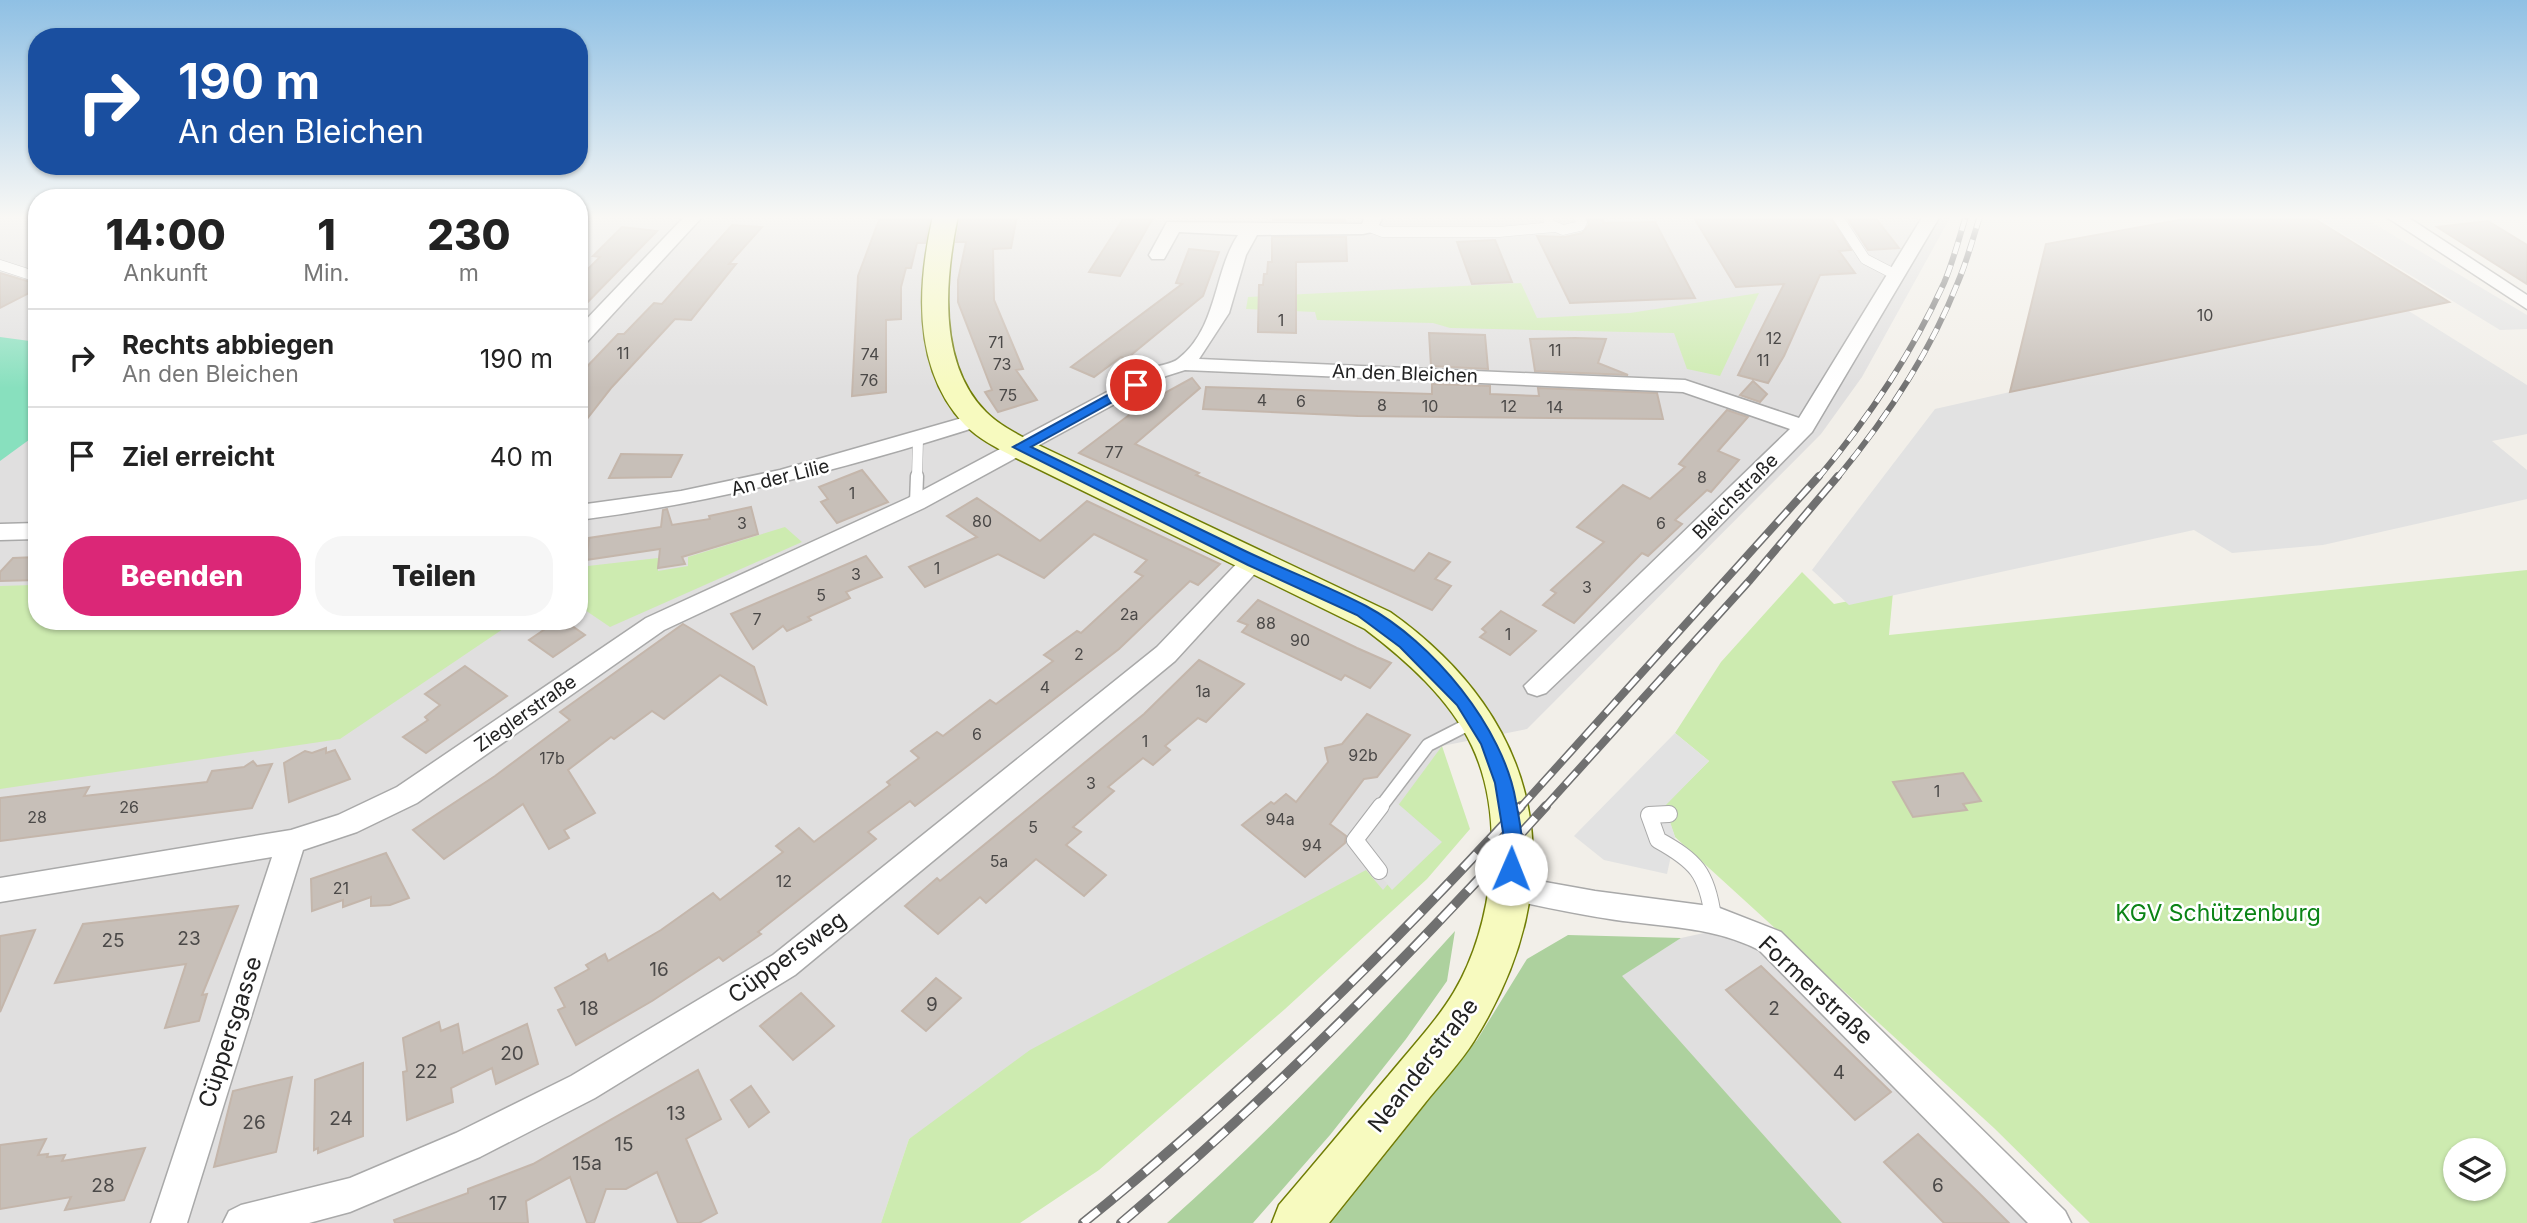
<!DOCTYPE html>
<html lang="de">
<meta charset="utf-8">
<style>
body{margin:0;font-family:Inter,sans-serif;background:#f6f6f6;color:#222;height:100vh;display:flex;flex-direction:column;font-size:26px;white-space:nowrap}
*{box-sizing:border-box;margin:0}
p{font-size:23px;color:#767676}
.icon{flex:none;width:38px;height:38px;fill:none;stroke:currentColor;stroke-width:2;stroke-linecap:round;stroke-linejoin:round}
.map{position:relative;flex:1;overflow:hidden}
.drawer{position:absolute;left:28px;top:189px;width:560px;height:441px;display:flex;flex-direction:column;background:#fff;border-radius:28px;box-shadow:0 2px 5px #0004}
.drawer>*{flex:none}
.guide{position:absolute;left:28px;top:28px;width:560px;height:147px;border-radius:28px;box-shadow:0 2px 5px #0004;background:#1a4fa0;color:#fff;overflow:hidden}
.buttons{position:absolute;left:2443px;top:1138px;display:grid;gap:14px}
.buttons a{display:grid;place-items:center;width:63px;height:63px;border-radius:50%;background:#fff;box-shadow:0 2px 5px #0004;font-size:35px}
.pin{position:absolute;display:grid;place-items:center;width:60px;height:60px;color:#fff;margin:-30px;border:4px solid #fff;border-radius:50%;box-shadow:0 2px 7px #0007}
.me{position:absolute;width:77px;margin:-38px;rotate:1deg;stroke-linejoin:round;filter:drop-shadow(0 0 5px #0008)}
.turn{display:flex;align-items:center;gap:24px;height:147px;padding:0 35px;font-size:32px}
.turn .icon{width:91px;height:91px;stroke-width:2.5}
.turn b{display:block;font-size:49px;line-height:60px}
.eta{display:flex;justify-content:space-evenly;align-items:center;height:119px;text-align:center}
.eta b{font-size:42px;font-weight:800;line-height:49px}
.action{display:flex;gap:14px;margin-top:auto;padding:14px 35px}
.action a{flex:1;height:80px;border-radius:28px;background:#db2777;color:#fff;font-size:28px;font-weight:800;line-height:80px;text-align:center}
.action a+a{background:#f6f6f6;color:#222}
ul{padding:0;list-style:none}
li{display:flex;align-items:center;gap:21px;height:98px;padding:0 35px;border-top:2px solid #e0e0e0}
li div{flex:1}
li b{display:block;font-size:26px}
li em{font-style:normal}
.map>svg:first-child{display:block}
.residential{fill:#e0dfdf}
.grass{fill:#cdebb0;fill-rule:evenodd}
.forest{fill:#add19e}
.pitch{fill:#88e0be}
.parking{fill:#e2e2e2}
.building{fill:#c7bfb8;stroke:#c4b6ab;stroke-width:2}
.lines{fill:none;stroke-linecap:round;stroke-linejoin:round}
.lane-far2-casing{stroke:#a9a9a9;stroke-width:11}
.lane-far1-casing{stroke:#a9a9a9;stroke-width:15}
.lane-casing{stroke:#a9a9a9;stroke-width:18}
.street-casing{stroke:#a9a9a9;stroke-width:3}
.secondary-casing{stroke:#707d05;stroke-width:3}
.lane-far2{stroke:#fff;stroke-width:10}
.lane-far1{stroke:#fff;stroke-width:12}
.lane{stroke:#fff;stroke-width:16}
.street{fill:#fff;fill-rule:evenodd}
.secondary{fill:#f7fabf;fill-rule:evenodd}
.rail-far2-casing{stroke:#707070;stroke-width:6}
.rail-far1-casing{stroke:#707070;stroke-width:8}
.rail-casing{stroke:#707070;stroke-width:10}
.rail-far2{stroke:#fff;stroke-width:4.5;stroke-dasharray:12;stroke-linecap:butt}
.rail-far1{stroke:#fff;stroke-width:5;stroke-dasharray:16;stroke-linecap:butt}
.rail{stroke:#fff;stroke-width:7;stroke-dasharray:20;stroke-linecap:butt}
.route{fill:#1a73e8;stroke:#114b97;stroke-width:2}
.labels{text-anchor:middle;stroke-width:5;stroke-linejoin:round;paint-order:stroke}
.number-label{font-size:16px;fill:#4b4948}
.street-label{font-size:19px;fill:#222;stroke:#fff}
.near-number-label{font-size:19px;fill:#4b4948}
.near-park-label{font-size:23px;fill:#0c8416;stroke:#fff}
.near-street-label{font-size:23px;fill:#222;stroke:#fff}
</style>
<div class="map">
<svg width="2527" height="1223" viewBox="0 0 2527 1223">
<rect width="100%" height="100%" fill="#f2efe9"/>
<g class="residential">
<path d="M0,216H37V621H579V216H1951L1862,377L1821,434L1527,729L1442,746L1425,839L1383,891L1366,871L909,1139L881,1223H0Z"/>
<path d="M1713,931L1748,942L1766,955L2036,1223H1842L1621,976L1681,938Z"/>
</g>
<g class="grass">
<path d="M1521,283L1537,318L1630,313L1759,293L1720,376L1687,369L1674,333L1450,328L1433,323L1317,320L1315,312L1246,309L1248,297Z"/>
<path d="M785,527L802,542L610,627L579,606V567L658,558V571L688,566V557Z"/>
<path d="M2527,570V1223H2090L1994,1128L1675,837L1664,806L1709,761L1675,733L1721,662L1802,572L1834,604L1893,592L1889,635ZM2455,1150H2494V1188H2455Z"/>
<path d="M33,585L32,593L37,594V621H515L340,739L0,789V586Z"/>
<path d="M1442,746L1470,829L1427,879L1285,1009L1099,1170L1020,1223H881L909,1139L1030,1050L1366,870L1383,890L1425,839L1397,807Z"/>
</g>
<g class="forest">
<path d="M1455,931L1447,981L1406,1039L1330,1135L1253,1223H1167C1270,1132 1363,1033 1455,931Z"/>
<path d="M1568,935L1681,938L1622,976L1842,1223H1331L1477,1040L1527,959Z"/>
</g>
<path class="pitch" d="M0,337L37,342V434L0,461Z"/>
<g class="parking">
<path d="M2257,216L2527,385V434L2492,441L2527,470V499L2323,545L2232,553L2194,530L1849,605L1812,570L1935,409L2010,392L2046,244Z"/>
<path d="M2314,216H2361L2527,315V329L2500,330Z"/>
<path d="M1675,733L1709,761L1665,806L1675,837L1667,874L1604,860L1574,836Z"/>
<path d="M1388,795L1442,842L1392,890L1350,840Z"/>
</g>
<g class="building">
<path d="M930,216L925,243H917L911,268H906L901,287V319L886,320V392L852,396L858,276L879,220Z"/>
<path d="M961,216H1017L1011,248L993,249L994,300L1023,369L1016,370L1037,400L998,412L985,392L992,390L958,302V280L966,242H956Z"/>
<path d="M1125,216H1154L1120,276L1089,272Z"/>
<path d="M1273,216H1345V221L1273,220Z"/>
<path d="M1587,216H1603V223L1655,222L1695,298L1570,303L1537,236L1565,237L1582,233L1589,225Z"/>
<path d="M1693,216H1830L1851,250L1839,251L1855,273L1820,275L1784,356L1768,383L1738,375L1784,284L1736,287Z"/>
<path d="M1846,216H1874L1899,248L1868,250Z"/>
<path d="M2201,216H2310L2449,302L2010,392L2046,244Z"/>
<path d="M2488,221L2527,245V284L2437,227Z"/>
<path d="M732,225L762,227L729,264H736L691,320L675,319L612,387L579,429V375L618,334H624L654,303L662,304Z"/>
<path d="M622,227L657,231L579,311V278L600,257L593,256Z"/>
<path d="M1272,237H1346L1347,261L1296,262V333L1258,332L1259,285H1263L1264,274H1267L1268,262H1272Z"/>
<path d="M1495,240L1512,282L1472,284L1457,242Z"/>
<path d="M1189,249L1219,252L1203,296L1126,359L1121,357L1094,377L1071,367L1182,284L1176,283Z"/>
<path d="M0,273L37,284V289L0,308Z"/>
<path d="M1429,333L1485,335L1488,369L1431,366Z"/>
<path d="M1575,338L1606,339L1598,363L1628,375L1535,371L1530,339Z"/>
<path d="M1192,378L1200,388L1135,444L1199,473L1196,475L1414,571L1429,553L1450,562L1435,579L1451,586L1432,610L1079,453L1141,406Z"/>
<path d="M1753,381L1767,394L1760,402L1740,395Z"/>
<path d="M1432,384L1490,386V394L1539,396L1538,388L1657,393L1663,419L1358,416L1203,409L1206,387L1432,394Z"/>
<path d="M1727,410L1748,417L1718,451L1739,460L1711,492L1707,490L1675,520L1682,524L1648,556L1642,553L1574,623L1543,605L1556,593L1551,590L1604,542L1577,527L1623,485L1650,499L1685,467L1679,464Z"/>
<path d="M621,454L682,455L671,477L609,478Z"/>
<path d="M862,470L888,502L837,523L821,502L828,499L819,487Z"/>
<path d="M977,498L1040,541L1087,501L1220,564L1198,585L1190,581L1119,649L961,771L915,806L910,801L868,832L876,839L758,932L761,934L723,961L719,957L652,1001L576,1045L558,1010L565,1007L555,988L589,969L586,965L605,954L608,961L661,930L713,893L720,900L783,852L776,846L799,828L814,842L890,785L887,782L919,758L911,751L937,732L943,736L990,700L996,704L1053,661L1044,655L1077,631L1081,633L1143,576L1135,572L1147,560L1094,534L1044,578L998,554L925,587L909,567L977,537L947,516Z"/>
<path d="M751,507L758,534L682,557L685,564L658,568L660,549L586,560L589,538L661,527L663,510L667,509L672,525L710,519L709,516Z"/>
<path d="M866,556L882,577L846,592L850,598L808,617L811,620L787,631L783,626L753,649L731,614Z"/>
<path d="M37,557V580L0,581V572L13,558Z"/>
<path d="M1258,600L1357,648L1391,663L1370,688L1345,675L1341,680L1242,632L1248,625L1238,621Z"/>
<path d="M1501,611L1536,631L1510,655L1480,637L1486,632L1482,629Z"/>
<path d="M557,621H565L585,635L553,657L529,640Z"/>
<path d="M683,624L754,667L766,704L720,675L664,719L652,711L614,739L611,737L568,770L595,813L564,830L569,838L549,849L523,804L444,859L413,830L495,776L570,720L560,712Z"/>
<path d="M1199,660L1244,684L1206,722L1198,718L1165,746L1170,750L1153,765L1143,758L1108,787L1114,791L1073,827L1081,832L1066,845L1106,875L1084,896L1036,859L986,903L980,897L938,934L905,906L937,878L940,881L1144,714Z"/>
<path d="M465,666L507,696L426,753L403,737L428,720L425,717L440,705L425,694Z"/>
<path d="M1367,714L1410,735L1377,777L1364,779L1330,824L1346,836L1345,843L1305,877L1242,825L1271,802L1274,804L1286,794L1296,802L1328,762L1325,748L1342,744Z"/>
<path d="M326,748V753L335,750L350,779L289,802L284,763L305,751L312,753Z"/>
<path d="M253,761L257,766L272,764L252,808L0,841V798L89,787L84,796L207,782L212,771L244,767Z"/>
<path d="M1963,773L1981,801L1963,804L1967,810L1913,817L1893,782Z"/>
<path d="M386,853L409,898L390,905L371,906V897L343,907V900L312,911L311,879Z"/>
<path d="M238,906L202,995L207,994L199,1021L165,1028L186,964L55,983L83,924Z"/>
<path d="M35,930L0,1012V936Z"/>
<path d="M1761,966L1823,1026L1891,1092L1855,1120L1726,990Z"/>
<path d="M936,978L961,998L926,1031L902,1011Z"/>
<path d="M801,993L834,1026L793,1060L760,1026Z"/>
<path d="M439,1022L441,1031L458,1024L463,1053L527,1024L538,1064L496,1084L492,1068L451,1088L453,1102L407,1120L403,1072L407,1071L403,1038Z"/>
<path d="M363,1063V1136L318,1153V1148L314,1150L315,1080Z"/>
<path d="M698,1070L721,1119L686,1139L717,1213L699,1223H678L657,1172L626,1189H606L594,1223H587L570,1177L526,1201L528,1223H395L394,1220L468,1193V1189L533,1164Z"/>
<path d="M292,1077L276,1152L214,1167L233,1091Z"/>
<path d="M751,1086L769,1112L749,1127L731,1100Z"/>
<path d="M1918,1134L1980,1194L2009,1223H1944L1884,1162Z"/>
<path d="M46,1139L38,1155L48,1154L47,1157L65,1155L62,1161L145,1148L124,1200L65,1210L71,1197L0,1209V1145Z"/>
</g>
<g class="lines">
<g class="lane-far2-casing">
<g id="lane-far2">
<path d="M1548,216L1549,224L1563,230L1580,226L1582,222L1578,216"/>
<path d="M1837,216L1865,259L1896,275"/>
<path d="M1370,227L1383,232H1499L1554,227"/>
<path d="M0,265L37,277"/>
<path d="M917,478L918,439"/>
</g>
</g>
<g class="lane-far1-casing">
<g id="lane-far1">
<path d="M916,503L917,476"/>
<path d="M1380,808L1428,745L1475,721"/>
</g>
</g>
<g class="lane-casing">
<g id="lane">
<path d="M1669,814L1649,815L1658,840C1696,861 1707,873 1713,917"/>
<path d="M1379,871L1355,840L1381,806"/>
</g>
</g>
<g class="street-casing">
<g id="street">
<path d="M685,216H703L586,343L579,345V327Z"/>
<path d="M1365,216H1383L1376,231L1363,234L1257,235L1246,255L1229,313L1199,359L1685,380L1799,418L1923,216H1940L1812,432L1696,550L1546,693L1537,696L1528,693L1524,686L1790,429L1683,392L1185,370L1166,376L924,508L664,630L417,803L357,832L303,850L187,1223H151L272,857L0,902V878L291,830L338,815L397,787L646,618L908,498L1152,368C1160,365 1172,364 1178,359C1218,328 1213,273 1238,235L1179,232L1164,259H1152L1149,255L1167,222L1362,224Z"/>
<path d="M2385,216H2406L2527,295V309Z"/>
<path d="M976,414L987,420L983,425C851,467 718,502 579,520V505L681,491L780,470Z"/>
<path d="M37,523V539L0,540V524Z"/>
<path d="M1253,553L1261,555L1265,561L1261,567L1175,661L795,975L595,1098L480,1157L350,1212L309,1223H223L229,1211L241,1205L350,1178L456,1133L571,1076L773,955L1157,647L1245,555Z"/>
<path d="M1511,876L1595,891L1717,907L1781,932L2065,1211L2071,1223H2028L1759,950C1716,928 1670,927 1623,921C1585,916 1548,908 1511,900L1501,897L1496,888L1501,879Z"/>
</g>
</g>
<g class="secondary-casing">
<path id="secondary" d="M933,216H958C945,278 937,363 986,412C1000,426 1019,435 1036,444L1390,612C1545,722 1575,879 1474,1041C1460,1063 1441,1083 1425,1103C1393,1143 1361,1183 1329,1223H1272L1279,1205C1316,1162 1352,1118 1389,1075C1411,1048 1436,1022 1454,992C1494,925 1506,818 1472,746C1450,699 1406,660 1365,629L1014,457C997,448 979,439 965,425C912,369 917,286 933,216Z"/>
</g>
<use href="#lane-far2" class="lane-far2"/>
<use href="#lane-far1" class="lane-far1"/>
<use href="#lane" class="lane"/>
<use href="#street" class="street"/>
<use href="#secondary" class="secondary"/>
<g class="rail-far2-casing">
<g id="rail-far2">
<path d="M1818,478C1868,419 1912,353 1944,283C1953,262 1959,238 1966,216"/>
<path d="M1837,478C1885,420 1930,353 1958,282C1967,261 1973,238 1980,216"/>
</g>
</g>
<g class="rail-far1-casing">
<g id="rail-far1">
<path d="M1520,808L1819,476"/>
<path d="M1544,808L1750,580L1838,476"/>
</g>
</g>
<g class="rail-casing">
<g id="rail">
<path d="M1083,1223C1241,1096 1384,955 1521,806"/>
<path d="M1121,1223C1274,1094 1412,954 1546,806"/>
</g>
</g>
<use href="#rail-far2" class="rail-far2"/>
<use href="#rail-far1" class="rail-far1"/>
<use href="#rail" class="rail"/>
</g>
<linearGradient id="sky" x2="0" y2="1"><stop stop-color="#8fc0e4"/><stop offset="0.56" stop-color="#f9f8f5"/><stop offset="1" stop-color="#f9f8f5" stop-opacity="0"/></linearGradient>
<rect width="2527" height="388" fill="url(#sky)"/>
<path class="route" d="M1131,382L1143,385L1031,447C1101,481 1171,515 1241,549C1282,569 1326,585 1366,606C1432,641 1504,728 1516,802C1520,823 1527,855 1518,875H1504L1502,869L1503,832L1495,783L1481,744L1457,705L1400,647L1357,615L1248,565L1013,447Z"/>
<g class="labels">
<g class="number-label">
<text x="2205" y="321">10</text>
<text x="1281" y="326">1</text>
<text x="1774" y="344">12</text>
<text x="996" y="348">71</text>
<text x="1555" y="356">11</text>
<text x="623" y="359">11</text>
<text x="870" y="360">74</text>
<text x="1763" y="366">11</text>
<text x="1002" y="370">73</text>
<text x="869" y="386">76</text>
<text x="1008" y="401">75</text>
<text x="1262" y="406">4</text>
<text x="1301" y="407">6</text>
<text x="1382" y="411">8</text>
<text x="1430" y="412">10</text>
<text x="1509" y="412">12</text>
<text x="1555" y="413">14</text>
<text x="1114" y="458">77</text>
<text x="1702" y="483">8</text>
<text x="852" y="499">1</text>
<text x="982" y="527">80</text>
<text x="742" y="529">3</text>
<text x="1661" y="529">6</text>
<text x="937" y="574">1</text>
<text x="856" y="580">3</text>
<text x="1587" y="593">3</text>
<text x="821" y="601">5</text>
<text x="1129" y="620">2a</text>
<text x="757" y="625">7</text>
<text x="1266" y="629">88</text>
<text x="1508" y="640">1</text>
<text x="1300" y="646">90</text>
<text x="1079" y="660">2</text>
<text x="1045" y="693">4</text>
<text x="1203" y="697">1a</text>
<text x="977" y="740">6</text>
<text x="1145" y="747">1</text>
<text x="1363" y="761">92b</text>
<text x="552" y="764">17b</text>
<text x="1091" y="789">3</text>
<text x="1937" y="797">1</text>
<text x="129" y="813">26</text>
<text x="37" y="823">28</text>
<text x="1280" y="825">94a</text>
<text x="1033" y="833">5</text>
<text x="1312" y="851">94</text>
<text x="999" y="867">5a</text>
<text x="784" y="887">12</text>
<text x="341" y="894">21</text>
</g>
<g class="street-label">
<text transform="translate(1405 373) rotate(2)" y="7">An den Bleichen</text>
<text transform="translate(780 477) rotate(-14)" y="7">An der Lilie</text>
<text transform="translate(1735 496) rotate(-45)" y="7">Bleichstraße</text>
<text transform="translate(525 713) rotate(-35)" y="7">Zieglerstraße</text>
</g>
<g class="near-number-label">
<text x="189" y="945">23</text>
<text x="113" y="947">25</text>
<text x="659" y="976">16</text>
<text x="932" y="1011">9</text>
<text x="589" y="1015">18</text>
<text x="1774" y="1015">2</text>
<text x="512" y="1060">20</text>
<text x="426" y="1078">22</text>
<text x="1839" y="1079">4</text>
<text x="676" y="1120">13</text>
<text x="341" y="1125">24</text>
<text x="254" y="1129">26</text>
<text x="624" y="1151">15</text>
<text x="587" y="1170">15a</text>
<text x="103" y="1192">28</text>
<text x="1938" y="1192">6</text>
<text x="498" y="1210">17</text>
</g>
<g class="near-park-label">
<text x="2218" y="921">KGV Schützenburg</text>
</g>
<g class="near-street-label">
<text transform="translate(787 957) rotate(-36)" y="8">Cüppersweg</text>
<text transform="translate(1816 990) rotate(43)" y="8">Formerstraße</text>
<text transform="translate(230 1032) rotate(-72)" y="8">Cüppersgasse</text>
<text transform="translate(1423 1065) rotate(-52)" y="8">Neanderstraße</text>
</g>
</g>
</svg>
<div class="buttons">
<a><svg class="icon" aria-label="layers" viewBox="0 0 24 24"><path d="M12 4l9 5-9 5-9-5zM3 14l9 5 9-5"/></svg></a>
</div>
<div class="pin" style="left:1136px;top:385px;background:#d93025"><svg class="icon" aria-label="arrive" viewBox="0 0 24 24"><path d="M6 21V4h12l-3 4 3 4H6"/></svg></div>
<svg class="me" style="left:1511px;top:869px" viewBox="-20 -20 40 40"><circle r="19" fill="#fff"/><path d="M0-13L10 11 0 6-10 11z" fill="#1a73e8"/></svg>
<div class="guide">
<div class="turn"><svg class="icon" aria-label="right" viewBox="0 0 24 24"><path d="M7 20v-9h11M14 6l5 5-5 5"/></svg><div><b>190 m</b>An den Bleichen</div></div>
</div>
<section class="drawer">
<div class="eta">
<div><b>14:00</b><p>Ankunft</p></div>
<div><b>1</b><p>Min.</p></div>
<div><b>230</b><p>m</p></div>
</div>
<ul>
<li><svg class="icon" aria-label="right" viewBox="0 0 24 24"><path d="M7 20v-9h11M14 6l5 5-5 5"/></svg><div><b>Rechts abbiegen</b><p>An den Bleichen</p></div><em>190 m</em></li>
<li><svg class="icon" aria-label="arrive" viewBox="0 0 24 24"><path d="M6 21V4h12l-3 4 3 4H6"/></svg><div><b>Ziel erreicht</b></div><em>40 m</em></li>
</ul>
<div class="action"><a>Beenden</a><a>Teilen</a></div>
</section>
</div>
